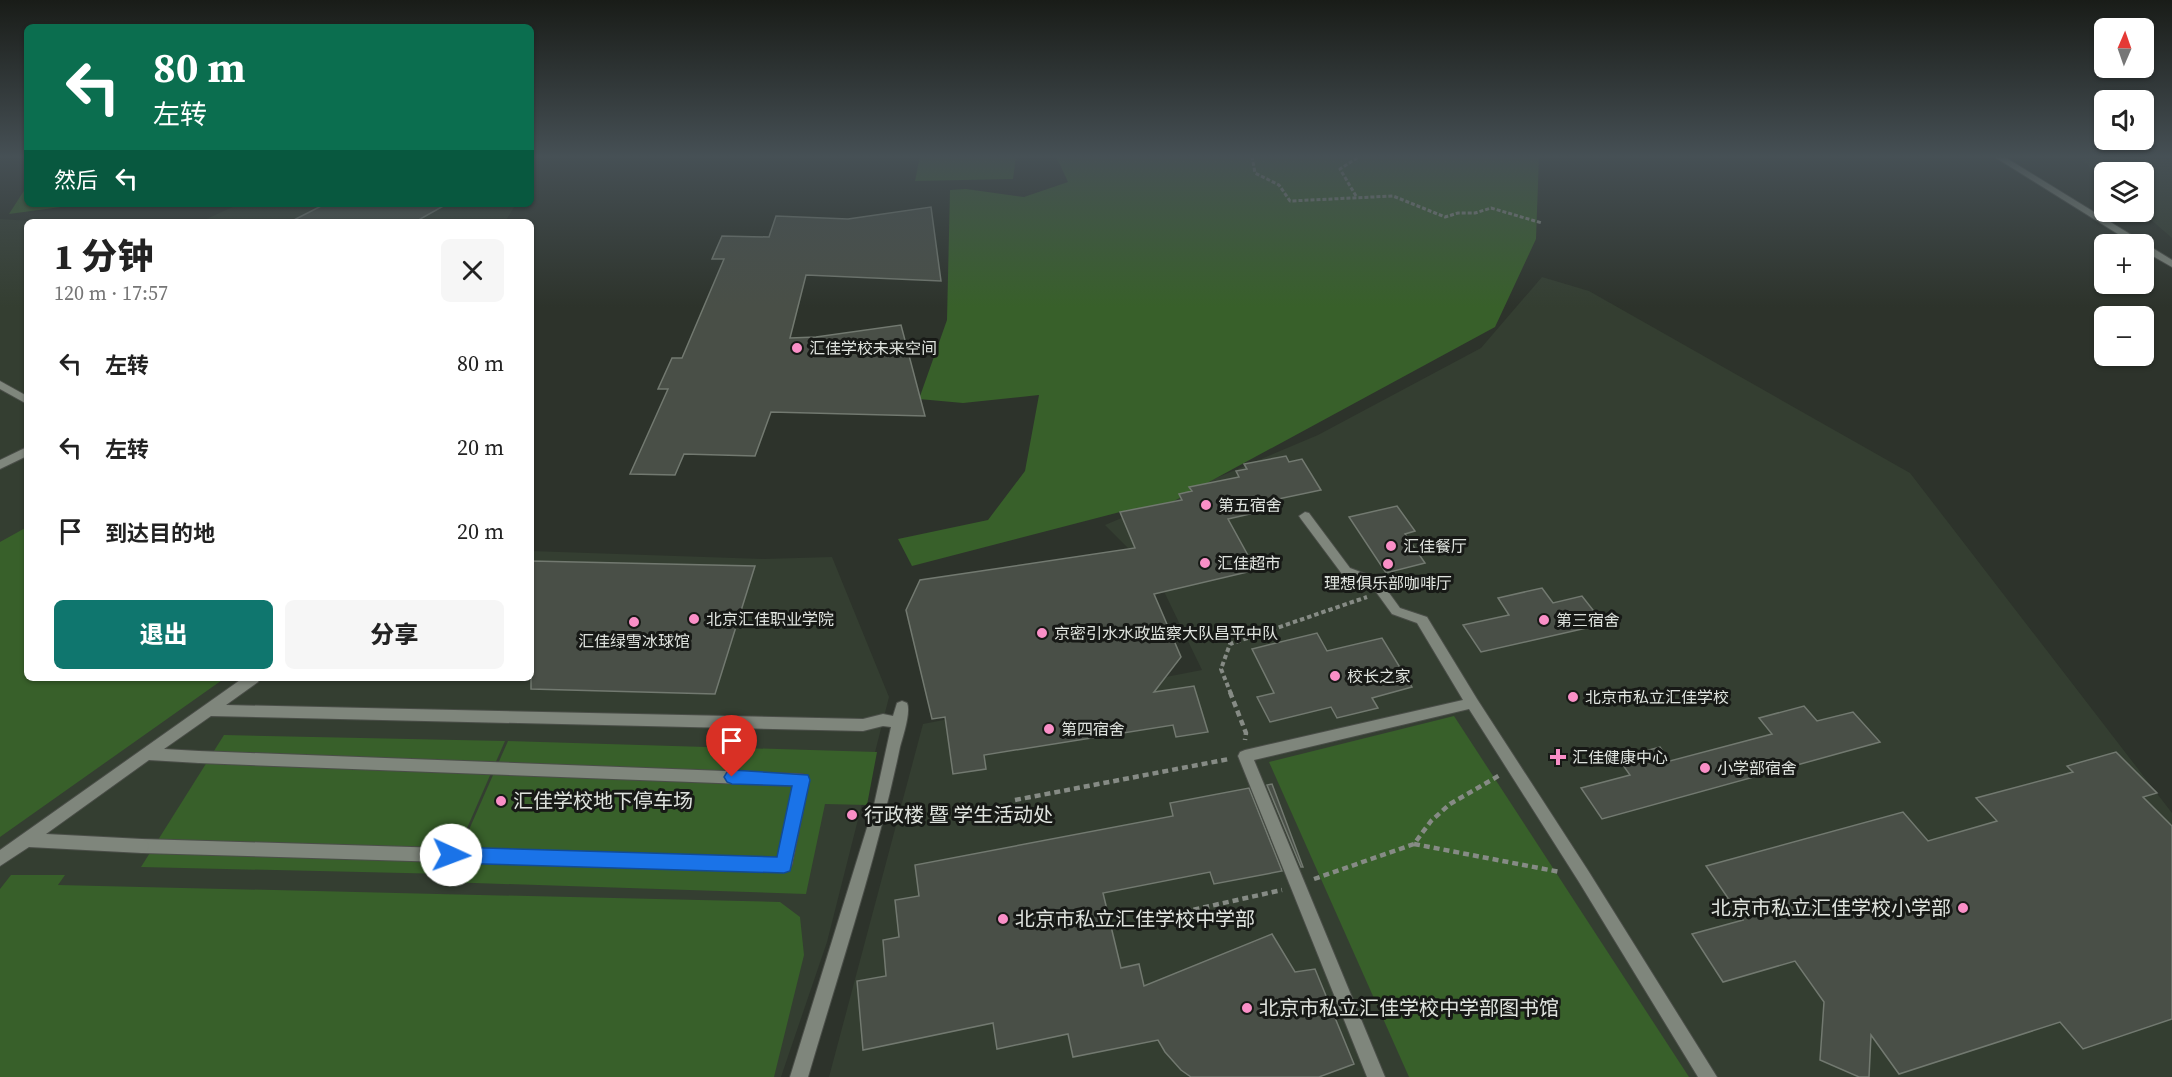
<!DOCTYPE html>
<html lang="zh">
<meta charset="utf-8">
<style>
body{margin:0;font-family:"Source Serif 4","Noto Sans SC",serif;background:#f6f6f6;color:#222;height:100vh;display:flex;flex-direction:column;font-size:22px;white-space:nowrap}
*{box-sizing:border-box;margin:0}
p{font-size:20px;color:#767676}
.icon{flex:none;width:33px;height:33px;fill:none;stroke:currentColor;stroke-width:2;stroke-linecap:round;stroke-linejoin:round}
.map{position:relative;flex:1;overflow:hidden}
.side{position:absolute;left:24px;top:219px;width:510px;height:462px;display:flex;flex-direction:column;background:#fff;border-radius:9px;box-shadow:0 2px 4px #0004}
.side>*{flex:none}
.hud{position:absolute;left:24px;top:24px;width:510px;height:183px;border-radius:9px;box-shadow:0 2px 4px #0004;background:#0b6e4f;color:#fff;overflow:hidden}
.needle{width:39px;rotate:2deg}
.controls{position:absolute;left:2094px;top:18px;display:grid;gap:12px}
.controls a{display:grid;place-items:center;width:60px;height:60px;border-radius:9px;background:#fff;box-shadow:0 2px 4px #0004;font-size:30px}
.pin{position:absolute;display:grid;place-items:center;width:51px;height:51px;color:#fff;margin:-62px -26px;border-radius:50% 50% 50% 0;rotate:-45deg;box-shadow:0 0 6px #0007}
.pin .icon{rotate:45deg}
.me{position:absolute;width:66px;margin:-33px;rotate:92deg;stroke-linejoin:round;filter:drop-shadow(0 0 4px #0008)}
.turn{display:flex;align-items:center;gap:21px;height:126px;padding:0 30px;font-size:27px}
.turn .icon{width:78px;height:78px;stroke-width:2.5}
.turn b{display:block;font-size:42px;line-height:51px}
.then{display:flex;align-items:center;height:57px;padding:0 30px;background:#0003;gap:12px;font-size:22px}
.round{display:grid;place-items:center;flex:none;width:63px;height:63px;border-radius:9px;background:#f6f6f6}
.head{display:flex;align-items:center;justify-content:space-between;height:102px;padding:0 30px}
h1{font-size:36px;font-weight:800;line-height:45px}
.action{display:flex;gap:12px;margin-top:auto;padding:12px 30px}
.action a{flex:1;height:69px;border-radius:9px;background:#0f766e;color:#fff;font-size:24px;font-weight:800;line-height:69px;text-align:center}
.action a+a{background:#f6f6f6;color:#222}
ul{padding:0;list-style:none}
li{display:flex;align-items:center;gap:18px;height:84px;padding:0 30px}
li div{flex:1}
li b{display:block;font-size:22px}
li em{font-style:normal}
.map>svg:first-child{display:block}
.built{fill:#343e31}
.green{fill:#38602a}
.building{fill:#494f47;stroke:#727970;stroke-width:1.5}
.lines{fill:none;stroke-linecap:round;stroke-linejoin:round}
.lane-casing{stroke:#4a4e48;stroke-width:2}
.street-casing{stroke:#4a4e48;stroke-width:2}
.path-far2{stroke:#868b85;stroke-width:3;stroke-dasharray:4 2;stroke-linecap:butt}
.path-far1{stroke:#868b85;stroke-width:4;stroke-dasharray:4.5 3;stroke-linecap:butt}
.path{stroke:#868b85;stroke-width:4.5;stroke-dasharray:6 4;stroke-linecap:butt}
.lane{fill:#7f867c;fill-rule:evenodd}
.street{fill:#7f867c;fill-rule:evenodd}
.route{fill:#1a73e8;stroke:#114b97;stroke-width:1.5}
.poi-dot{fill:#fa8fc7;stroke:#171916;stroke-width:2}
.labels{text-anchor:middle;stroke-width:6;stroke-linejoin:round;paint-order:stroke}
.poi-label{font-size:16px;fill:#dfe3de;stroke:#171916;text-anchor:start}
.near-poi-label{font-size:20px;fill:#dfe3de;stroke:#171916;text-anchor:start}
</style>
<div class="map">
<svg width="2172" height="1077" viewBox="0 0 2172 1077">
<rect width="100%" height="100%" fill="#2d332b"/>
<g class="built">
<path d="M2078,156H2172V238L2142,212L2144,172H2104V179Z"/>
<path d="M239,204H516L505,222H200Z"/>
<path d="M0,219L48,222H27V678H531V551L763,559L832,557L889,697L827,942L781,1077H0Z"/>
<path d="M1542,277L1589,291L1910,473L2172,813V1077H829L923,724L1202,670L1157,577L1105,525L1318,435L1481,348Z"/>
</g>
<g class="green">
<path d="M920,156H1016L1013,179L915,181Z"/>
<path d="M1056,156H1539L1536,239L1495,327L1161,508L1120,512L912,566L898,539L988,520L1025,471L1039,395L963,403L919,399L947,320L950,190L966,189L1024,197L1068,182Z"/>
<path d="M27,186V204H83L9,214Z"/>
<path d="M27,527V678H225L0,837V542Z"/>
<path d="M1454,716L1689,1077H1409L1269,762Z"/>
<path d="M224,735L505,741L447,874L141,867Z"/>
<path d="M508,741L877,752L867,805L825,804L806,894L446,882Z"/>
<path d="M11,875H65L58,885L780,902L800,917L804,955L774,1077H0V889Z"/>
</g>
<g class="building">
<path d="M325,204H447L415,222H290Z"/>
<path d="M931,207L941,281L806,275L790,338L816,337L901,325L925,416L771,412L755,456L684,454L675,475L630,474L668,389H658L672,358H682L724,259H712L722,236L769,237L776,216L848,219Z"/>
<path d="M1286,456L1289,462L1302,459L1321,490L1259,503L1263,511L1228,519L1256,570L1154,594L1181,657L1154,692L1194,686L1208,732L1176,737L1173,725L984,755L986,769L953,774L945,717L932,719L906,610L920,580L1135,548L1120,512L1182,500L1179,494L1192,491L1189,487L1239,477L1236,471L1247,469L1244,464Z"/>
<path d="M1397,506L1415,531L1405,534L1425,563L1386,573L1349,517Z"/>
<path d="M531,561L755,566L715,694L531,689Z"/>
<path d="M1542,588L1553,603L1582,596L1604,624L1481,652L1463,625L1509,615L1498,598Z"/>
<path d="M1317,633L1327,651L1382,638L1412,687L1372,698L1378,708L1337,718L1331,707L1270,722L1257,697L1274,693L1252,649Z"/>
<path d="M1804,706L1817,721L1853,712L1880,742L1602,819L1581,788L1630,775L1618,758L1660,747L1670,761L1772,734L1759,718Z"/>
<path d="M2116,752L2157,793L2143,797L2172,826V1019L2083,1049L2060,1022L1899,1074L1871,1035L1869,1077H1859L1820,1060L1824,1002L1795,961L1723,982L1692,934L1743,920L1706,866L1903,812L1928,841L1997,821L1976,798L2073,772L2067,766Z"/>
<path d="M1272,784L1303,867H1301L1267,785Z"/>
<path d="M1249,788L1282,871L1214,884L1210,872L1103,893L1121,968L1139,964L1144,986L1272,934L1295,972L1315,969L1354,1064L1319,1077H1191L1181,1070L1165,1052L1158,1040L1073,1057L1068,1034L997,1049L993,1023L863,1050L857,981L886,976L883,940L899,937L895,900L919,896L915,865L1173,816L1170,803Z"/>
</g>
<g class="lines">
<g class="lane-casing">
<path id="lane" d="M199,751L802,774L807,776L809,780L792,865L789,870L784,872L142,853L137,851L135,846L137,841L142,839L778,858L794,786L199,763L194,761L192,757L194,753Z"/>
</g>
<g class="street-casing">
<g id="street">
<path d="M1993,156H2003L2172,260V267L2144,251V244H2134Z"/>
<path d="M0,381L27,396V404L0,389Z"/>
<path d="M27,447V456L0,469V460Z"/>
<path d="M1305,512L1309,513L1350,568L1379,579L1400,608L1427,617L1477,699L1589,872L1717,1077H1698L1579,882L1469,709L1254,760L1385,1077H1367L1238,756L1240,752L1245,750L1463,700L1417,623L1392,614L1371,585L1342,574L1301,519L1299,516Z"/>
<path d="M243,678H260L258,682L226,705L863,719L883,714L893,716L897,703L902,701L907,703C911,712 903,736 900,747C877,858 840,968 808,1077H790L874,805L891,727L883,726L863,731L211,716L164,749L199,751L204,753L206,757L204,761L199,763L149,760L46,834L142,839L147,841L149,846L147,851L142,853L29,847L0,866V850Z"/>
</g>
</g>
<g class="path-far2">
<path d="M1252,156L1255,173L1279,185L1290,201L1393,196L1445,217L1458,213H1475L1491,208L1542,223"/>
<path d="M1356,196L1340,169L1360,156"/>
</g>
<path class="path-far1" d="M1231,694L1221,669L1230,644L1367,597"/>
<g class="path">
<path d="M1230,692L1246,733L1245,740"/>
<path d="M1015,800L1229,759"/>
<path d="M1414,844L1560,872"/>
<path d="M1314,879L1414,844L1431,821L1450,804L1500,775"/>
<path d="M1174,914L1282,890"/>
</g>
<use href="#lane" class="lane"/>
<use href="#street" class="street"/>
</g>
<linearGradient id="sky" x2="0" y2="1"><stop stop-color="#191c18"/><stop offset="0.51" stop-color="#465055"/><stop offset="1" stop-color="#465055" stop-opacity="0"/></linearGradient>
<rect width="2172" height="307" fill="url(#sky)"/>
<path class="route" d="M732,770L808,775L810,780L790,871L784,873L451,863L445,860L442,855L445,850L451,847L777,857L792,786L732,784L727,782L724,777L727,772Z"/>
<g class="poi-dot">
<circle cx="797" cy="348" r="6"/>
<circle cx="1206" cy="505" r="6"/>
<circle cx="1391" cy="546" r="6"/>
<circle cx="1205" cy="563" r="6"/>
<circle cx="1388" cy="564" r="6"/>
<circle cx="694" cy="619" r="6"/>
<circle cx="1544" cy="620" r="6"/>
<circle cx="634" cy="622" r="6"/>
<circle cx="1042" cy="633" r="6"/>
<circle cx="1335" cy="676" r="6"/>
<circle cx="1573" cy="697" r="6"/>
<circle cx="1049" cy="729" r="6"/>
<path d="M1555 748h6v6h6v6h-6v6h-6v-6h-6v-6h6z"/>
<circle cx="1705" cy="768" r="6"/>
<circle cx="501" cy="801" r="6"/>
<circle cx="852" cy="815" r="6"/>
<circle cx="1963" cy="908" r="6"/>
<circle cx="1003" cy="919" r="6"/>
<circle cx="1247" cy="1008" r="6"/>
</g>
<g class="labels">
<g class="poi-label">
<text x="809" y="354">汇佳学校未来空间</text>
<text x="1218" y="511">第五宿舍</text>
<text x="1403" y="552">汇佳餐厅</text>
<text x="1217" y="569">汇佳超市</text>
<text x="1388" y="589" text-anchor="middle">理想俱乐部咖啡厅</text>
<text x="706" y="625">北京汇佳职业学院</text>
<text x="1556" y="626">第三宿舍</text>
<text x="1054" y="639">京密引水水政监察大队昌平中队</text>
<text x="634" y="647" text-anchor="middle">汇佳绿雪冰球馆</text>
<text x="1347" y="682">校长之家</text>
<text x="1585" y="703">北京市私立汇佳学校</text>
<text x="1061" y="735">第四宿舍</text>
<text x="1572" y="763">汇佳健康中心</text>
<text x="1717" y="774">小学部宿舍</text>
</g>
<g class="near-poi-label">
<text x="513" y="808">汇佳学校地下停车场</text>
<text x="864" y="822">行政楼 暨 学生活动处</text>
<text x="1951" y="915" text-anchor="end">北京市私立汇佳学校小学部</text>
<text x="1015" y="926">北京市私立汇佳学校中学部</text>
<text x="1259" y="1015">北京市私立汇佳学校中学部图书馆</text>
</g>
</g>
</svg>
<div class="controls">
<a><svg class="needle" viewBox="-14 -14 28 28"><path d="M0-13l5 13h-10z" fill="#e53935"/><path d="M0 13l5-13h-10z" fill="#767676"/></svg></a>
<a><svg class="icon" aria-label="sound" viewBox="0 0 24 24"><path d="M4 9h4l5-4v14l-5-4H4zM17 9q2 3 0 6"/></svg></a>
<a><svg class="icon" aria-label="layers" viewBox="0 0 24 24"><path d="M12 4l9 5-9 5-9-5zM3 14l9 5 9-5"/></svg></a>
<a>+</a>
<a>−</a>
</div>
<div class="pin" style="left:732px;top:777px;background:#d93025"><svg class="icon" aria-label="arrive" viewBox="0 0 24 24"><path d="M6 21V4h12l-3 4 3 4H6"/></svg></div>
<svg class="me" style="left:451px;top:855px" viewBox="-20 -20 40 40"><circle r="19" fill="#fff"/><path d="M0-13L10 11 0 6-10 11z" fill="#1a73e8"/></svg>
<div class="hud">
<div class="turn"><svg class="icon" aria-label="left" viewBox="0 0 24 24"><path d="M17 20v-9H6M10 6l-5 5 5 5"/></svg><div><b>80 m</b>左转</div></div>
<div class="then">然后<svg class="icon" aria-label="left" viewBox="0 0 24 24"><path d="M17 20v-9H6M10 6l-5 5 5 5"/></svg></div>
</div>
<section class="side">
<div class="head"><div><h1>1 分钟</h1><p>120 m · 17:57</p></div><a class="round"><svg class="icon" aria-label="close" viewBox="0 0 24 24"><path d="M6 6l12 12M18 6L6 18"/></svg></a></div>
<ul>
<li><svg class="icon" aria-label="left" viewBox="0 0 24 24"><path d="M17 20v-9H6M10 6l-5 5 5 5"/></svg><div><b>左转</b></div><em>80 m</em></li>
<li><svg class="icon" aria-label="left" viewBox="0 0 24 24"><path d="M17 20v-9H6M10 6l-5 5 5 5"/></svg><div><b>左转</b></div><em>20 m</em></li>
<li><svg class="icon" aria-label="arrive" viewBox="0 0 24 24"><path d="M6 21V4h12l-3 4 3 4H6"/></svg><div><b>到达目的地</b></div><em>20 m</em></li>
</ul>
<div class="action"><a>退出</a><a>分享</a></div>
</section>
</div>
